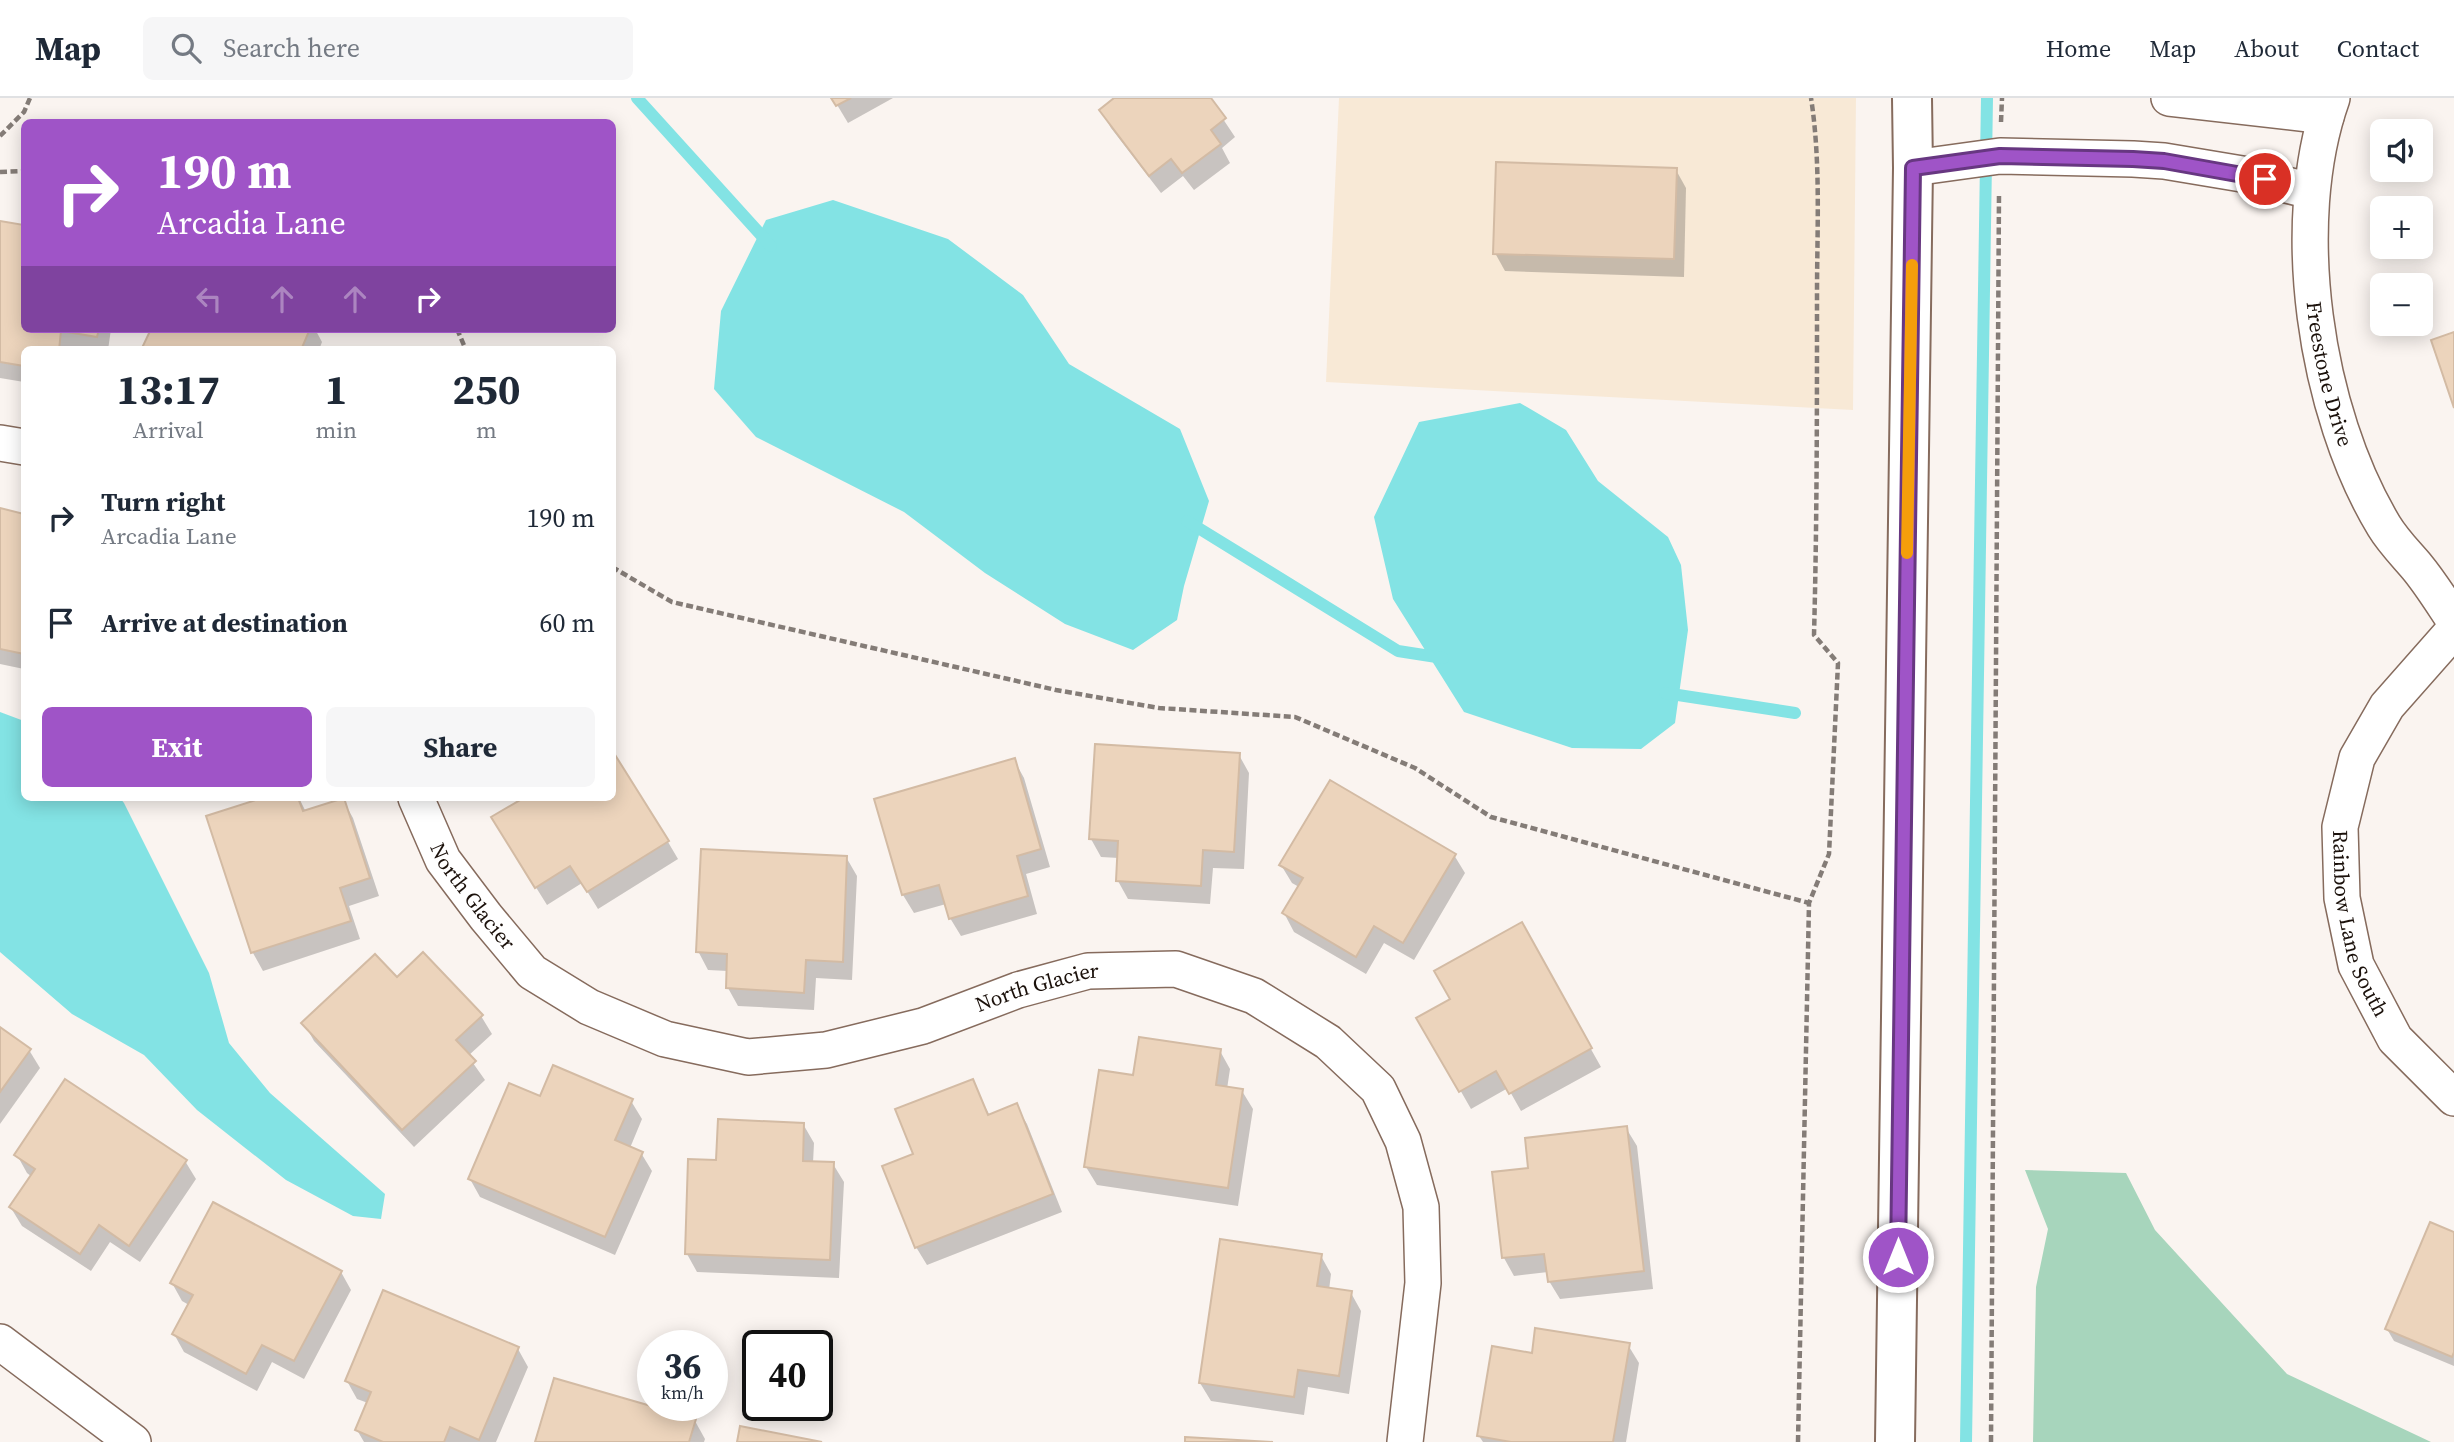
<!DOCTYPE html>
<meta charset="utf-8">
<style>
body{margin:0;font-family:"Source Serif 4",serif;background:#f6f6f7;color:#1f2937;height:100vh;display:flex;flex-direction:column;font-size:26px;white-space:nowrap}
*{box-sizing:border-box;margin:0}
p{font-size:23px;color:#747a83}
.icon{flex:none;width:38px;height:38px;fill:none;stroke:currentColor;stroke-width:2;stroke-linecap:round;stroke-linejoin:round}
.map{position:relative;flex:1;overflow:hidden}
.drawer{position:absolute;left:21px;top:248px;width:595px;height:455px;display:flex;flex-direction:column;background:#fff;border-radius:10px;box-shadow:0 4px 18px #0003}
.drawer>*{flex:none}
.guide{position:absolute;left:21px;top:21px;width:595px;height:214px;border-radius:10px;box-shadow:0 4px 18px #0003;background:#9f54c7;color:#fff;overflow:hidden}
.fabs{position:absolute;left:2370px;top:21px;display:grid;gap:14px}
.fabs a{display:grid;place-items:center;width:63px;height:63px;border-radius:10px;background:#fff;box-shadow:0 4px 18px #0003;font-size:35px}
.speed{position:absolute;left:637px;top:1232px;display:flex;gap:14px;font-size:35px;font-weight:700;text-align:center}
.speed>*{display:grid;place-content:center;width:91px;height:91px;border-radius:50%;background:#fff;box-shadow:0 4px 18px #0003;line-height:1}
.speed small{font-size:18px;font-weight:400}
.speed .limit{border:4px solid #111;border-radius:10px;background:#fff;color:#111}
.pin{position:absolute;display:grid;place-items:center;width:60px;height:60px;color:#fff;margin:-30px;border:4px solid #fff;border-radius:50%;box-shadow:0 2px 7px #0007}
.me{position:absolute;width:77px;margin:-38px;rotate:0deg;stroke-linejoin:round;filter:drop-shadow(0 0 5px #0008)}
.turn{display:flex;align-items:center;gap:24px;height:147px;padding:0 21px;font-size:32px}
.turn .icon{width:91px;height:91px;stroke-width:2.5}
.turn b{display:block;font-size:49px;line-height:60px}
.lanes{display:flex;align-items:center;height:66px;padding:0 21px;background:#0003;justify-content:center;gap:35px;direction:ltr}
.lanes .off{opacity:.35}
.eta{display:flex;justify-content:space-evenly;align-items:center;height:119px;text-align:center}
.eta b{font-size:42px;font-weight:700;line-height:49px}
.button{display:flex;gap:14px;margin-top:auto;padding:14px 21px}
.button a{flex:1;height:80px;border-radius:10px;background:#9f54c7;color:#fff;font-size:28px;font-weight:700;line-height:80px;text-align:center}
.button a+a{background:#f6f6f7;color:#1f2937}
ul{padding:0;list-style:none}
li{display:flex;align-items:center;gap:21px;height:105px;padding:0 21px}
li div{flex:1}
li b{display:block;font-size:26px}
li em{font-style:normal}
header{display:flex;align-items:center;gap:42px;box-sizing:border-box;height:98px;padding:0 35px;background:#fff;border-bottom:2px solid #e0e1e3}
header strong{font-size:33px}
nav{display:flex;gap:38px;margin-inline-start:auto;font-size:24px}
.search{width:490px;height:63px;background:#f6f6f7;display:flex;align-items:center;gap:18px;box-sizing:border-box;padding:0 24px;border-radius:10px;color:#747a83;font-size:26px}
.map>svg:first-child{display:block}
.commercial{fill:#f8e9d6}
.green{fill:#a7d5bc}
.water{fill:#83e3e4}
.shadow{fill:#0003}
.lines{fill:none;stroke-linecap:round;stroke-linejoin:round}
.stream{stroke:#83e3e4;stroke-width:12}
.building{fill:#ecd4bc;stroke:#d3bba4;stroke-width:2}
.minor-casing{stroke:#866b5d;stroke-width:38}
.tertiary-casing{stroke:#866b5d;stroke-width:42}
.path{stroke:#847c77;stroke-width:4.5;stroke-dasharray:7 3.5;stroke-linecap:butt}
.minor{stroke:#fff;stroke-width:35}
.tertiary{stroke:#fff;stroke-width:38}
.route-casing{stroke:#673781;stroke-width:18}
.route{stroke:#9f54c7;stroke-width:12}
.slow{stroke:#f59e0b;stroke-width:12}
.labels{text-anchor:middle;stroke-width:5;stroke-linejoin:round;paint-order:stroke}
.street-label{font-size:21px;fill:#1b110b;stroke:#faf4f0}
</style>
<header>
<strong>Map</strong>
<div class="search"><svg class="icon" aria-label="search" viewBox="0 0 24 24"><circle cx="10" cy="10" r="6"/><path d="M15 15l6 6"/></svg>Search here</div>
<nav><a>Home</a><a>Map</a><a>About</a><a>Contact</a></nav>
</header>
<div class="map">
<svg width="2454" height="1344" viewBox="0 0 2454 1344">
<rect width="100%" height="100%" fill="#faf4f0"/>
<path class="commercial" d="M1339,0H1856L1853,312L1326,284Z"/>
<path class="green" d="M2025,1072L2126,1075L2155,1132L2287,1276L2431,1344H2033L2036,1189L2048,1131Z"/>
<g class="water">
<path d="M833,102L948,141L1023,197L1069,266L1180,331L1209,403L1184,488L1177,522L1133,552L1065,526L985,475L904,414L756,339L714,291L721,213L766,122Z"/>
<path d="M1520,305L1566,332L1598,383L1668,439L1681,467L1688,532L1675,625L1641,651L1572,650L1464,614L1393,501L1374,419L1419,324Z"/>
<path d="M0,614L24,623V700H120L124,705L209,875L229,945L270,995L385,1096L381,1121L353,1118L286,1082L197,1012L144,957L72,916L0,854Z"/>
</g>
<g class="shadow">
<path d="M833,0H893L848,25Z"/>
<path d="M1117,0H1209L1235,39L1222,50L1230,65L1194,92L1183,78L1161,95L1111,30L1101,12Z"/>
<path d="M1676,72L1686,90L1684,179L1505,173L1495,155Z"/>
<path d="M0,125L24,128V231H111L108,252H24V284L0,280Z"/>
<path d="M153,231H315L322,244L319,252H143Z"/>
<path d="M0,412L24,417V571L0,566Z"/>
<path d="M1239,657L1249,675L1244,771L1213,770L1210,806L1128,801L1118,783L1119,760L1101,759L1091,741Z"/>
<path d="M1014,662L1024,680L1050,769L1026,776L1037,816L961,838L950,820L946,806L914,815L903,797L876,702Z"/>
<path d="M268,700H299L306,714L343,702L353,720L379,798L349,808L360,841L263,873L253,855L209,720Z"/>
<path d="M520,700L668,744L678,761L598,811L582,785L547,807L504,738L522,703Z"/>
<path d="M1454,757L1465,775L1414,862L1384,845L1366,876L1294,834L1284,815L1299,789L1292,785L1281,767Z"/>
<path d="M846,759L857,778L852,882L816,880L814,912L738,908L728,890V873L708,872L698,853Z"/>
<path d="M1521,827L1601,969L1521,1013L1508,990L1471,1011L1419,920L1452,902Z"/>
<path d="M397,881L481,918L492,936L468,958L485,982L414,1049L314,943L304,925Z"/>
<path d="M0,931L29,952L40,970L0,1026Z"/>
<path d="M1220,953L1230,971L1227,991L1242,993L1253,1011L1238,1108L1097,1087L1086,1069L1135,979Z"/>
<path d="M972,983L990,1018L1016,1008L1027,1026L1062,1114L927,1167L916,1149L915,1057Z"/>
<path d="M631,1003L642,1021L630,1050L641,1055L652,1073L615,1157L480,1099L470,1081Z"/>
<path d="M803,1026L814,1045L813,1065L833,1066L844,1084L839,1180L697,1174L687,1156L718,1064Z"/>
<path d="M1626,1030L1637,1048L1653,1191L1560,1201L1549,1183L1548,1174L1514,1178L1504,1160L1494,1076L1530,1072Z"/>
<path d="M17,1057L185,1063L196,1081L140,1164L110,1144L91,1173L22,1128L11,1110L32,1079L27,1075Z"/>
<path d="M2454,1136V1268L2394,1243L2387,1231Z"/>
<path d="M1321,1158L1331,1176L1329,1192L1351,1195L1361,1213L1349,1296L1308,1289L1304,1317L1211,1303L1200,1285Z"/>
<path d="M341,1174L351,1192L304,1281L272,1264L257,1293L184,1254L174,1236L189,1207L182,1203L172,1185Z"/>
<path d="M1628,1247L1639,1265L1626,1344H1483L1479,1338L1533,1257Z"/>
<path d="M518,1251L528,1269L496,1344H364L357,1332L368,1305L357,1301L347,1283Z"/>
<path d="M695,1323L705,1341L704,1344H537Z"/>
</g>
<g class="lines">
<g class="stream">
<path d="M637,0L771,148"/>
<path d="M1187,423L1398,553L1443,560"/>
<path d="M1665,595L1795,615"/>
<path d="M1966,1344L1987,0"/>
</g>
</g>
<g class="building">
<path d="M831,0H851L836,8Z"/>
<path d="M1114,0H1211L1226,20L1211,32L1221,46L1182,75L1171,61L1149,78L1099,12Z"/>
<path d="M1496,64L1677,70L1674,161L1493,156Z"/>
<path d="M0,123L24,127V231H99L97,239L61,233L59,252H24V268L0,264Z"/>
<path d="M151,231H310L301,252H141Z"/>
<path d="M2454,234V310L2431,242Z"/>
<path d="M0,410L24,416V556L0,551Z"/>
<path d="M1095,646L1240,655L1234,754L1203,752L1201,788L1116,783L1118,743L1089,741Z"/>
<path d="M612,652L669,743L587,794L570,768L535,790L491,719L520,702L519,700H612Z"/>
<path d="M1015,660L1041,751L1017,758L1028,798L949,821L939,787L902,797L874,701Z"/>
<path d="M1330,682L1456,756L1403,845L1374,828L1356,859L1282,815L1303,780L1279,767Z"/>
<path d="M262,700H298L303,713L344,700L370,780L340,790L351,823L251,855L206,718Z"/>
<path d="M701,751L847,758L843,864L806,862L804,895L726,890L727,856L696,854Z"/>
<path d="M1522,824L1592,950L1509,996L1496,973L1459,994L1416,920L1450,901L1434,873Z"/>
<path d="M423,854L483,917L456,942L476,963L402,1032L301,925L375,856L397,879Z"/>
<path d="M0,929L31,951L0,994Z"/>
<path d="M1139,939L1221,951L1216,987L1243,991L1228,1090L1084,1069L1099,972L1133,977Z"/>
<path d="M553,967L633,1001L615,1042L643,1054L605,1139L468,1081L509,985L540,998Z"/>
<path d="M65,981L187,1062L129,1148L99,1127L80,1156L9,1109L35,1071L14,1057Z"/>
<path d="M973,981L988,1017L1017,1005L1053,1096L915,1150L882,1068L913,1056L895,1011Z"/>
<path d="M718,1021L804,1025L803,1063L834,1064L830,1162L685,1156L688,1061L716,1062Z"/>
<path d="M1627,1028L1644,1173L1548,1184L1544,1156L1502,1160L1492,1074L1528,1070L1525,1040Z"/>
<path d="M213,1104L342,1173L294,1263L262,1247L246,1276L172,1236L193,1197L170,1185Z"/>
<path d="M2430,1124L2454,1134V1254L2452,1259L2385,1231Z"/>
<path d="M1220,1141L1322,1156L1317,1188L1352,1193L1339,1278L1298,1272L1294,1299L1199,1285Z"/>
<path d="M383,1192L519,1249L479,1342L450,1329L444,1344H383L355,1332L371,1294L345,1283Z"/>
<path d="M1535,1230L1630,1245L1613,1344H1511L1477,1338L1492,1248L1532,1255Z"/>
<path d="M554,1280L696,1321L689,1344H535Z"/>
<path d="M740,1328L822,1344H737Z"/>
<path d="M1185,1339L1273,1344H1185Z"/>
</g>
<g class="lines">
<g class="minor-casing">
<g id="minor">
<path d="M2169,0L2326,18"/>
<path id="s1" d="M2332,0C2287,126 2315,314 2384,428C2393,443 2406,456 2417,469C2431,486 2442,504 2454,522"/>
<path d="M1913,70L2000,58L2133,61L2164,63L2242,76L2311,93"/>
<path d="M0,345L24,349"/>
<path id="s2" d="M2454,532L2387,608L2357,660L2340,729L2342,800L2356,867L2395,941L2454,1000"/>
<path id="s3" d="M416,700L443,762L486,819L532,874L589,909L665,941L748,959L826,952L923,928L1018,892L1088,873L1176,871L1254,898L1328,944L1378,991L1403,1043L1421,1109L1423,1185L1405,1344"/>
<path d="M0,1244L133,1344"/>
</g>
</g>
<g class="tertiary-casing">
<path id="tertiary" d="M1895,1344L1913,70L1912,0"/>
</g>
<g class="path">
<path d="M2001,24L2002,0"/>
<path d="M0,38L24,14L30,0"/>
<path d="M0,74L24,73"/>
<path d="M457,231L466,252"/>
<path d="M612,469L672,504L1056,592L1159,610L1295,619L1415,670L1491,719L1809,805"/>
<path d="M1798,1344L1809,805L1829,756L1838,565L1814,537C1817,424 1817,310 1817,197C1817,132 1821,64 1811,0"/>
<path d="M1991,1344L1999,95"/>
</g>
<use href="#minor" class="minor"/>
<use href="#tertiary" class="tertiary"/>
</g>
<g class="lines">
<g class="route-casing">
<path id="route" d="M1898,1159L1913,70L2000,58L2133,61L2164,63L2265,81"/>
</g>
<use href="#route" class="route"/>
<path class="slow" d="M1907,455L1912,167"/>
</g>
<g class="labels">
<g class="street-label">
<text dy="7" stroke="none"><textPath href="#s1" startOffset="280">Freestone Drive</textPath></text>
<text dy="7" stroke="none"><textPath href="#s3" startOffset="114">North Glacier</textPath></text>
<text dy="7" stroke="none"><textPath href="#s2" startOffset="332">Rainbow Lane South</textPath></text>
<text dy="7" stroke="none"><textPath href="#s3" startOffset="744">North Glacier</textPath></text>
</g>
</g>
</svg>
<div class="fabs">
<a><svg class="icon" aria-label="sound" viewBox="0 0 24 24"><path d="M4 9h4l5-4v14l-5-4H4zM17 9q2 3 0 6"/></svg></a>
<a>+</a>
<a>−</a>
</div>
<div class="speed"><div>36<small>km/h</small></div><div class="limit">40</div></div>
<div class="pin" style="left:2265px;top:81px;background:#d93025"><svg class="icon" aria-label="arrive" viewBox="0 0 24 24"><path d="M6 21V4h12l-3 4 3 4H6"/></svg></div>
<svg class="me" style="left:1898px;top:1159px" viewBox="-20 -20 40 40"><circle r="17" fill="#9f54c7" stroke="#fff" stroke-width="3"/><path d="M0-11L8 9 0 5-8 9z" fill="#fff"/></svg>
<div class="guide">
<div class="turn"><svg class="icon" aria-label="right" viewBox="0 0 24 24"><path d="M7 20v-9h11M14 6l5 5-5 5"/></svg><div><b>190 m</b>Arcadia Lane</div></div>
<div class="lanes"><svg class="icon off" aria-label="left" viewBox="0 0 24 24"><path d="M17 20v-9H6M10 6l-5 5 5 5"/></svg><svg class="icon off" aria-label="ahead" viewBox="0 0 24 24"><path d="M12 20V5M6 11l6-6 6 6"/></svg><svg class="icon off" aria-label="ahead" viewBox="0 0 24 24"><path d="M12 20V5M6 11l6-6 6 6"/></svg><svg class="icon" aria-label="right" viewBox="0 0 24 24"><path d="M7 20v-9h11M14 6l5 5-5 5"/></svg></div>
</div>
<section class="drawer">
<div class="eta">
<div><b>13:17</b><p>Arrival</p></div>
<div><b>1</b><p>min</p></div>
<div><b>250</b><p>m</p></div>
</div>
<ul>
<li><svg class="icon" aria-label="right" viewBox="0 0 24 24"><path d="M7 20v-9h11M14 6l5 5-5 5"/></svg><div><b>Turn right</b><p>Arcadia Lane</p></div><em>190 m</em></li>
<li><svg class="icon" aria-label="arrive" viewBox="0 0 24 24"><path d="M6 21V4h12l-3 4 3 4H6"/></svg><div><b>Arrive at destination</b></div><em>60 m</em></li>
</ul>
<div class="button"><a>Exit</a><a>Share</a></div>
</section>
</div>
